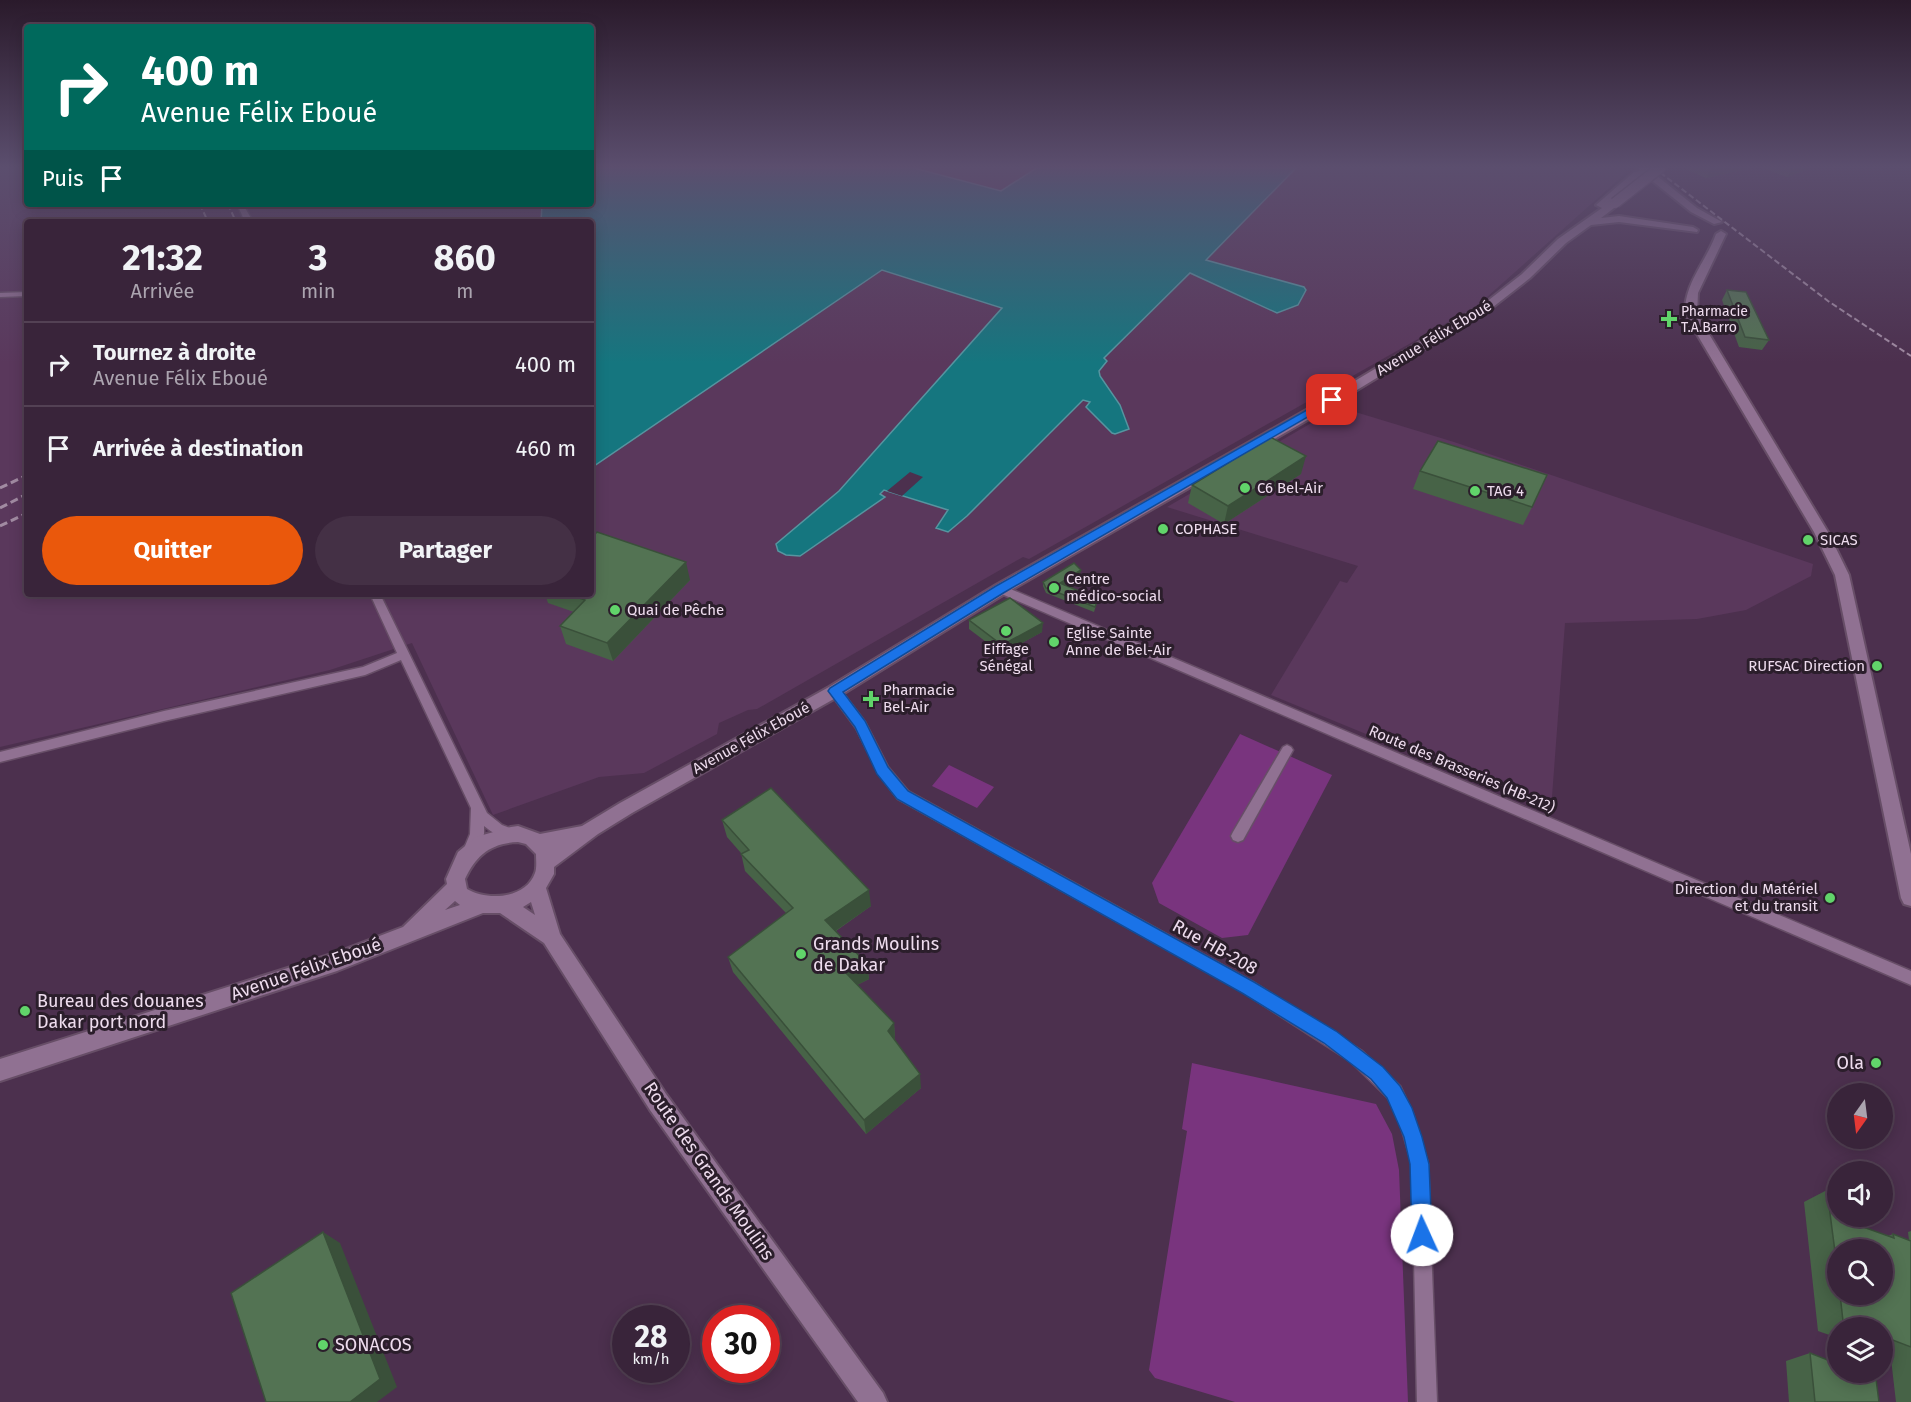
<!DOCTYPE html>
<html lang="fr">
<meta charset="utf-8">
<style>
body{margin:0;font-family:"Fira Sans",sans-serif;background:#443045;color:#f1f3f6;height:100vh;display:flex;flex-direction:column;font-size:22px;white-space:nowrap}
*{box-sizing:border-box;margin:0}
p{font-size:20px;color:#aba4af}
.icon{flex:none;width:33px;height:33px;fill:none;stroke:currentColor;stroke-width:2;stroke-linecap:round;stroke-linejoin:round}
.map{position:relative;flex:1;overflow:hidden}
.drawer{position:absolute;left:24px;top:219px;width:570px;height:378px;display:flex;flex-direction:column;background:#39243a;border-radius:6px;box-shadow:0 3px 15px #0003,0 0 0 2px #534154}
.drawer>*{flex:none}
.banner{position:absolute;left:24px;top:24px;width:570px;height:183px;border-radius:6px;box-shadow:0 3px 15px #0003,0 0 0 2px #534154;background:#00695c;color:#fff;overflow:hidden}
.needle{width:39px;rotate:194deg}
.controls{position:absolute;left:1827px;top:1083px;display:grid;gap:12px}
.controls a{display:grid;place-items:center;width:66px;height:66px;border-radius:50%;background:#39243a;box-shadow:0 3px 15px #0003,0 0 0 2px #534154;font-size:30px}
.speed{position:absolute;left:612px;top:1305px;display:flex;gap:12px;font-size:30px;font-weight:700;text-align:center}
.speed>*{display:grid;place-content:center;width:78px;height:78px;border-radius:50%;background:#39243a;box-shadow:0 3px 15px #0003,0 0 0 2px #534154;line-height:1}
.speed small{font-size:15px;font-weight:400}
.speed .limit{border:9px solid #d22;background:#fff;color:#111}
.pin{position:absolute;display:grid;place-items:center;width:51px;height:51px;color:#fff;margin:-26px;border-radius:12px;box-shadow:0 3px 9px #0006}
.me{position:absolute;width:66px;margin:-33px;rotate:358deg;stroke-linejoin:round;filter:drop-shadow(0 0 4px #0008)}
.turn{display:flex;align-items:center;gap:21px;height:126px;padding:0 18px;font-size:27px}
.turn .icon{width:78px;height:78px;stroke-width:2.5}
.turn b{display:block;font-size:42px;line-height:51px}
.then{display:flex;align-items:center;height:57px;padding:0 18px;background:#0003;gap:12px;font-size:22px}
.eta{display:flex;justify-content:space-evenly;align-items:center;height:102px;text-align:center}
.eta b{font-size:36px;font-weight:700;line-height:42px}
.action{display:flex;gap:12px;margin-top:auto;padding:12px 18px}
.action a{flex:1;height:69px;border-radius:36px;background:#ea580c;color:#fff;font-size:24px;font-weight:700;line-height:69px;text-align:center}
.action a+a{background:#443045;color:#f1f3f6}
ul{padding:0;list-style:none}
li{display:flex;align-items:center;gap:18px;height:84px;padding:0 18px;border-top:2px solid #534154}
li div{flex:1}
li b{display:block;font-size:22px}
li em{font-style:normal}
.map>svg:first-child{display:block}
.built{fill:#5a385c;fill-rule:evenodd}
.green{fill:#79347e}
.water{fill:#15767f;stroke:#5695a0;stroke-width:1.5}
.pier{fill:#4c304e}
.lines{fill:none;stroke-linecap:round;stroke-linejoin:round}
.street-casing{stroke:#674e67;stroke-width:3}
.secondary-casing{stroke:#674e67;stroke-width:4}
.street{fill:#907192;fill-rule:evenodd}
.secondary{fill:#907192;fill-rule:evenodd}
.rail-far1{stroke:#a18ba2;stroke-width:2;stroke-dasharray:6 3;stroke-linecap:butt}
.rail{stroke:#a18ba2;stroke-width:3;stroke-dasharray:8 4;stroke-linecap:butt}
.secondary-bridge-casing{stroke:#674e67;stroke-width:13;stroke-linecap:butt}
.secondary-bridge{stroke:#907192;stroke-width:10}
.wall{fill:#476347;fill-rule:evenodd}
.shaded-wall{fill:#3a503a}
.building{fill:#537353;stroke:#3a503a;stroke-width:1.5}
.route{fill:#1a73e8;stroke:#114b97;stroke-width:1.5}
.poi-dot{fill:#61d46a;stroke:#2b1e2b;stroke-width:2}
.labels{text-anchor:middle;stroke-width:6;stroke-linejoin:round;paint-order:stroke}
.far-poi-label{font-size:14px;fill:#eedcee;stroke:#2b1e2b;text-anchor:start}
.street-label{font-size:15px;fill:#eedcee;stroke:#2b1e2b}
.poi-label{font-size:15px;fill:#eedcee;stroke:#2b1e2b;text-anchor:start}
.near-poi-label{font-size:18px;fill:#eedcee;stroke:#2b1e2b;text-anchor:start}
.near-street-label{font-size:18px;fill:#eedcee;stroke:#2b1e2b}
</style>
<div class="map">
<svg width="1911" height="1402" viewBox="0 0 1911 1402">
<rect width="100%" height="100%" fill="#4c304e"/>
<g class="built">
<path d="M0,167H27V204H591V167H1621L1627,172L1478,305L1029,559L1023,557L757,709L748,710L719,723L717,734L644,773L599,777L493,815L412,643L330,670L0,747ZM27,222H591V594H27Z"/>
<path d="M1339,407L1454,442L1813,564L1811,576L1746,610L1697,619L1565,623L1551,810L1271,695L1340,581L1347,583L1358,566L1167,507Z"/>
</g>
<g class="green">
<path d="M1240,734L1332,775L1248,935L1222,938L1159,903L1152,883Z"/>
<path d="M949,765L994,787L977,808L932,786Z"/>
<path d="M1192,1063L1376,1104L1392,1134L1399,1170L1408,1402H1235L1155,1378L1149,1370L1187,1131L1182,1129Z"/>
</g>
<path class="water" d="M591,167H910L1001,191L1038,167H1297L1206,260L1304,287L1306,290L1298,305L1277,313L1190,273L1104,358L1107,361L1099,371L1100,376L1120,405L1129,429L1115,434L1112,433L1086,407L1090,402L1083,400L967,516L948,532L936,528L948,510L884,490L880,494L885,497L800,556L786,555L778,551L776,544L839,491L1002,308L882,270L591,468V222H541L542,204H591Z"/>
<path class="pier" d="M910,472L923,477L902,496L887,491Z"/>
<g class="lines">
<g class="street-casing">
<g id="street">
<path d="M237,204H243L253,222H245Z"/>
<path d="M27,292V296L0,297V293Z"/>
<path d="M1001,585L1911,971V985L997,592L996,589L997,586Z"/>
<path d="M370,594H380L487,813L502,825L515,830L517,834L515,838C504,842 492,832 484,826V834L475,855L470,857L465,855L463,851L470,834L471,808L401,660L365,675L164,721L0,762V752L164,711L363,667L397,653Z"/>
<path d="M835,687L839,688L865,722L888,767L908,791L1253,982L1362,1051L1400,1086L1413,1114L1428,1164L1437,1402H1417L1412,1164L1398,1116L1388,1098L1350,1061L1243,992L898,799L879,774L856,728L831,694L829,691L831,688Z"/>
<path d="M1287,745L1291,747L1293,750L1243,840L1238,842L1233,840L1231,836L1233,832L1283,747Z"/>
</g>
</g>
<g class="secondary-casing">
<g id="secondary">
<path d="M1637,167H1646L1697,208L1722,222L1714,224L1691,212L1646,176L1640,177L1610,202L1618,201V205L1601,218L1619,216L1693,227L1698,230L1697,232L1619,222L1591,225L1566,243L1530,278L1493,307L1316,415L1006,593L841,695L632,813L598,834L554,867V874L546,888L560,934L666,1094L883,1393L887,1402H858L650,1110L544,943L500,913H483L337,971L0,1081V1059L335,953L403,927L447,884L446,879L458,852L476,837L511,827L518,826L540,834L582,826L620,803L829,687L996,585L1308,409L1485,303L1522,274L1558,239L1602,208L1596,205L1634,172L1640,171ZM518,842L526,844L536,854C536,859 537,868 535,873C526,899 487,901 467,889L465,879C476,855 491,843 518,842ZM455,901L460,905L445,910ZM531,902L535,915L523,907Z"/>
<path d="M1721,231L1726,234L1698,293L1697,314L1828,532L1849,575L1911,854V906L1904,904L1901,898L1835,575L1814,532L1685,314C1684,283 1706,262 1716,234Z"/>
</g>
</g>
<use href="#street" class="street"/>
<use href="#secondary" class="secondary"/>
<g class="rail-far1">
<path d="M1653,167L1828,301L1911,356"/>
<path d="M200,204L208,222"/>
<path d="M228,204L236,222"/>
</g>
<g class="rail">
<path d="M0,488L27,475"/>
<path d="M0,508L27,494"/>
<path d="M0,526L27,513"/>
</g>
<g class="secondary-bridge-casing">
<path id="secondary-bridge" d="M1615,203L1661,167"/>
</g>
<use href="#secondary-bridge" class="secondary-bridge"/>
</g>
<g class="wall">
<path d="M1681,167H1756L1706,178Z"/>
<path d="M1760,167H1810L1809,169L1787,177Z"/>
<path d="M1727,290L1769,340L1762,350L1739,347L1722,300Z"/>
<path d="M1420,471L1532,507L1523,525L1413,489Z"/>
<path d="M1301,474L1224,524L1188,503L1192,485Z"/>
<path d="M1080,575L1064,585L1098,599L1094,612L1046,593L1043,586V582Z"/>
<path d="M690,580L613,661L566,644L560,626L574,612L548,603L545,594H591Z"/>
<path d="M969,620L1042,632L1002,654L969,629Z"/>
<path d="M722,820L871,906L836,931L867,964L869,979L857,985L894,1023L895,1038L894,1040L921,1088L866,1134L733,972L728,957L786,913L745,871L741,853L727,837Z"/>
<path d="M1827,1190L1863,1227L1888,1236L1893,1234L1909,1240L1908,1232L1911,1231V1402H1896L1891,1359L1882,1356V1328H1838V1338L1818,1331L1804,1202ZM1838,1250L1882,1294H1838Z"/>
<path d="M1810,1353L1879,1402H1789L1786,1361Z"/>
</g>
<g class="shaded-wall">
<path d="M1712,167H1756L1706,178Z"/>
<path d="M1793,167H1810L1809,169L1787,177Z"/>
<path d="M1306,456L1301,474L1224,524L1228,506Z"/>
<path d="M686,562L690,580L613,661L607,643Z"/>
<path d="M1081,570L1080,575L1059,588L1060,583Z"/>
<path d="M1043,623L1042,632L1002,654V645Z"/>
<path d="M869,890L871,906L828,936L825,920Z"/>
<path d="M867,964L869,979L849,989L846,973Z"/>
<path d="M894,1023L895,1038L890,1046L888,1031Z"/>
<path d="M920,1074L921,1088L866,1134L864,1120Z"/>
<path d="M323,1232L340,1243L397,1387L377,1402H350Z"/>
</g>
<g class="building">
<path d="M1727,290L1746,292L1769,340L1745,337Z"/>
<path d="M1270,437L1306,456L1228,506L1192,485Z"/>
<path d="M1438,441L1547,475L1532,507L1420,471Z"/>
<path d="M597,532L686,562L607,643L560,626L585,600L568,594H591V538Z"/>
<path d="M1074,563L1081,570L1060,583L1098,599L1095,607L1046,588L1043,582Z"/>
<path d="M1010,598L1043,623L1002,645L969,620Z"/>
<path d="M771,788L869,890L825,920L867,964L846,973L894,1023L888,1031L920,1074L864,1120L728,957L793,908L741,854L749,850L722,820Z"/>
<path d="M1827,1190L1838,1193V1216H1862L1863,1227L1894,1238L1893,1234L1911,1241V1347L1882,1336V1328H1859L1843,1321L1840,1294H1882V1250H1838V1275Z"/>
<path d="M323,1232L380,1379L350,1402H266L231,1293Z"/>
<path d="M1810,1353L1838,1364V1372H1860L1876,1379L1879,1402H1815Z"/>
</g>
<linearGradient id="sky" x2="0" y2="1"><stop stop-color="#2a1a2b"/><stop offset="0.46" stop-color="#5b4e6e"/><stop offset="1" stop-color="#5b4e6e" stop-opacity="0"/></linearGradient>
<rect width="1911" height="363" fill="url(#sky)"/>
<path class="route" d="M1328,398L1337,400L1005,592L843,692L865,721L888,767L908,791L1254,982L1336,1031L1383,1067L1400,1086L1412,1108L1422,1137L1429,1164L1432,1235L1429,1242L1422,1245L1415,1242L1412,1235L1410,1164L1404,1137L1387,1098L1371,1079L1324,1043L1242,993L897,799L877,774L855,727L828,691L830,688L996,586Z"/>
<g class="poi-dot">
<path d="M1666 310h6v6h6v6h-6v6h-6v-6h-6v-6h6z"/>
<circle cx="1245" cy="488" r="6"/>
<circle cx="1475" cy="491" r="6"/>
<circle cx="1163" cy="529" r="6"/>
<circle cx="1808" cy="540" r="6"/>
<circle cx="1054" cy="588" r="6"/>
<circle cx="615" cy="610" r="6"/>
<circle cx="1006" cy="631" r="6"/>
<circle cx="1054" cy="642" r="6"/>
<circle cx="1877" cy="666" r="6"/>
<path d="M868 690h6v6h6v6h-6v6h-6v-6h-6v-6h6z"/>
<circle cx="1830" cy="898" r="6"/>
<circle cx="801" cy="954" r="6"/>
<circle cx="25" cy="1011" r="6"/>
<circle cx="1876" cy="1063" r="6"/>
<circle cx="323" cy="1345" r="6"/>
</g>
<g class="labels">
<g class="far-poi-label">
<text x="1681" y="316">Pharmacie<tspan x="1681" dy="16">T.A.Barro</tspan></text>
</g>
<g class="street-label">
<text transform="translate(1434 338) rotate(-31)" y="5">Avenue Félix Eboué</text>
<text transform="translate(751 738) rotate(-29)" y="5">Avenue Félix Eboué</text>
<text transform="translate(1462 769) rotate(23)" y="5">Route des Brasseries (HB-212)</text>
</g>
<g class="poi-label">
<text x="1257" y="493">C6 Bel-Air</text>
<text x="1487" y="496">TAG 4</text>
<text x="1175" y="534">COPHASE</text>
<text x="1820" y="545">SICAS</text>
<text x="1066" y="584">Centre<tspan x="1066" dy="17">médico-social</tspan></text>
<text x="627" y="615">Quai de Pêche</text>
<text x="1066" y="638">Eglise Sainte<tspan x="1066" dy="17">Anne de Bel-Air</tspan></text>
<text x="1006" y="654" text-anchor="middle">Eiffage<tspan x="1006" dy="17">Sénégal</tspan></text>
<text x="1865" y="671" text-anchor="end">RUFSAC Direction</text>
<text x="883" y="695">Pharmacie<tspan x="883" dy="17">Bel-Air</tspan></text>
<text x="1818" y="894" text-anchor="end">Direction du Matériel<tspan x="1818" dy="17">et du transit</tspan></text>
</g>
<g class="near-poi-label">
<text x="813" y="950">Grands Moulins<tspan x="813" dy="21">de Dakar</tspan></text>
<text x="37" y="1007">Bureau des douanes<tspan x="37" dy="21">Dakar port nord</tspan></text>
<text x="1864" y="1069" text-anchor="end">Ola</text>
<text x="335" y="1351">SONACOS</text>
</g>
<g class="near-street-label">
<text transform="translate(1215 947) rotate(29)" y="6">Rue HB-208</text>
<text transform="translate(306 969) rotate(-19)" y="6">Avenue Félix Eboué</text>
<text transform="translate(709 1171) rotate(55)" y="6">Route des Grands Moulins</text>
</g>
</g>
</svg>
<div class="controls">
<a><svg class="needle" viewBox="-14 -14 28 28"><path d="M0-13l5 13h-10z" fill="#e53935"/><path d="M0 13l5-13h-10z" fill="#aba4af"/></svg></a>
<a><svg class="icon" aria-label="sound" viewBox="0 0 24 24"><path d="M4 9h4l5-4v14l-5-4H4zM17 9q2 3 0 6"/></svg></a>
<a><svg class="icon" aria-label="search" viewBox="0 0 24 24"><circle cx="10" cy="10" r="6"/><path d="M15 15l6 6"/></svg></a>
<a><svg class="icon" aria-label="layers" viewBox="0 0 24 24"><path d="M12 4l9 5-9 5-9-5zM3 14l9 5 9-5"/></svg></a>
</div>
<div class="speed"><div>28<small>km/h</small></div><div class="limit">30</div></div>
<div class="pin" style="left:1332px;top:400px;background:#d93025"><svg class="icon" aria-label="arrive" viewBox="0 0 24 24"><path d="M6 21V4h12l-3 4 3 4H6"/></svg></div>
<svg class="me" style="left:1422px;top:1235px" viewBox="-20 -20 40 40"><circle r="19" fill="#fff"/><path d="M0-13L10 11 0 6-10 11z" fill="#1a73e8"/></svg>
<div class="banner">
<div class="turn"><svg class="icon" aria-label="right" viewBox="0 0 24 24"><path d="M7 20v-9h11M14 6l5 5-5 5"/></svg><div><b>400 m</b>Avenue Félix Eboué</div></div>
<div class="then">Puis<svg class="icon" aria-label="arrive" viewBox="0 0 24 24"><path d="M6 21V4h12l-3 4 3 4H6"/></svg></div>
</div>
<section class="drawer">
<div class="eta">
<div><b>21:32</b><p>Arrivée</p></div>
<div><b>3</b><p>min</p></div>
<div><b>860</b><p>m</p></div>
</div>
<ul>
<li><svg class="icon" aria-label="right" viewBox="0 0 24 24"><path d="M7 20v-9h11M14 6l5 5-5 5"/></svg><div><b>Tournez à droite</b><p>Avenue Félix Eboué</p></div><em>400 m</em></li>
<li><svg class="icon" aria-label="arrive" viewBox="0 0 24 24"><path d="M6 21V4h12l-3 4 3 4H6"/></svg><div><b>Arrivée à destination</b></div><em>460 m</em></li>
</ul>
<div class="action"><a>Quitter</a><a>Partager</a></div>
</section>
</div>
